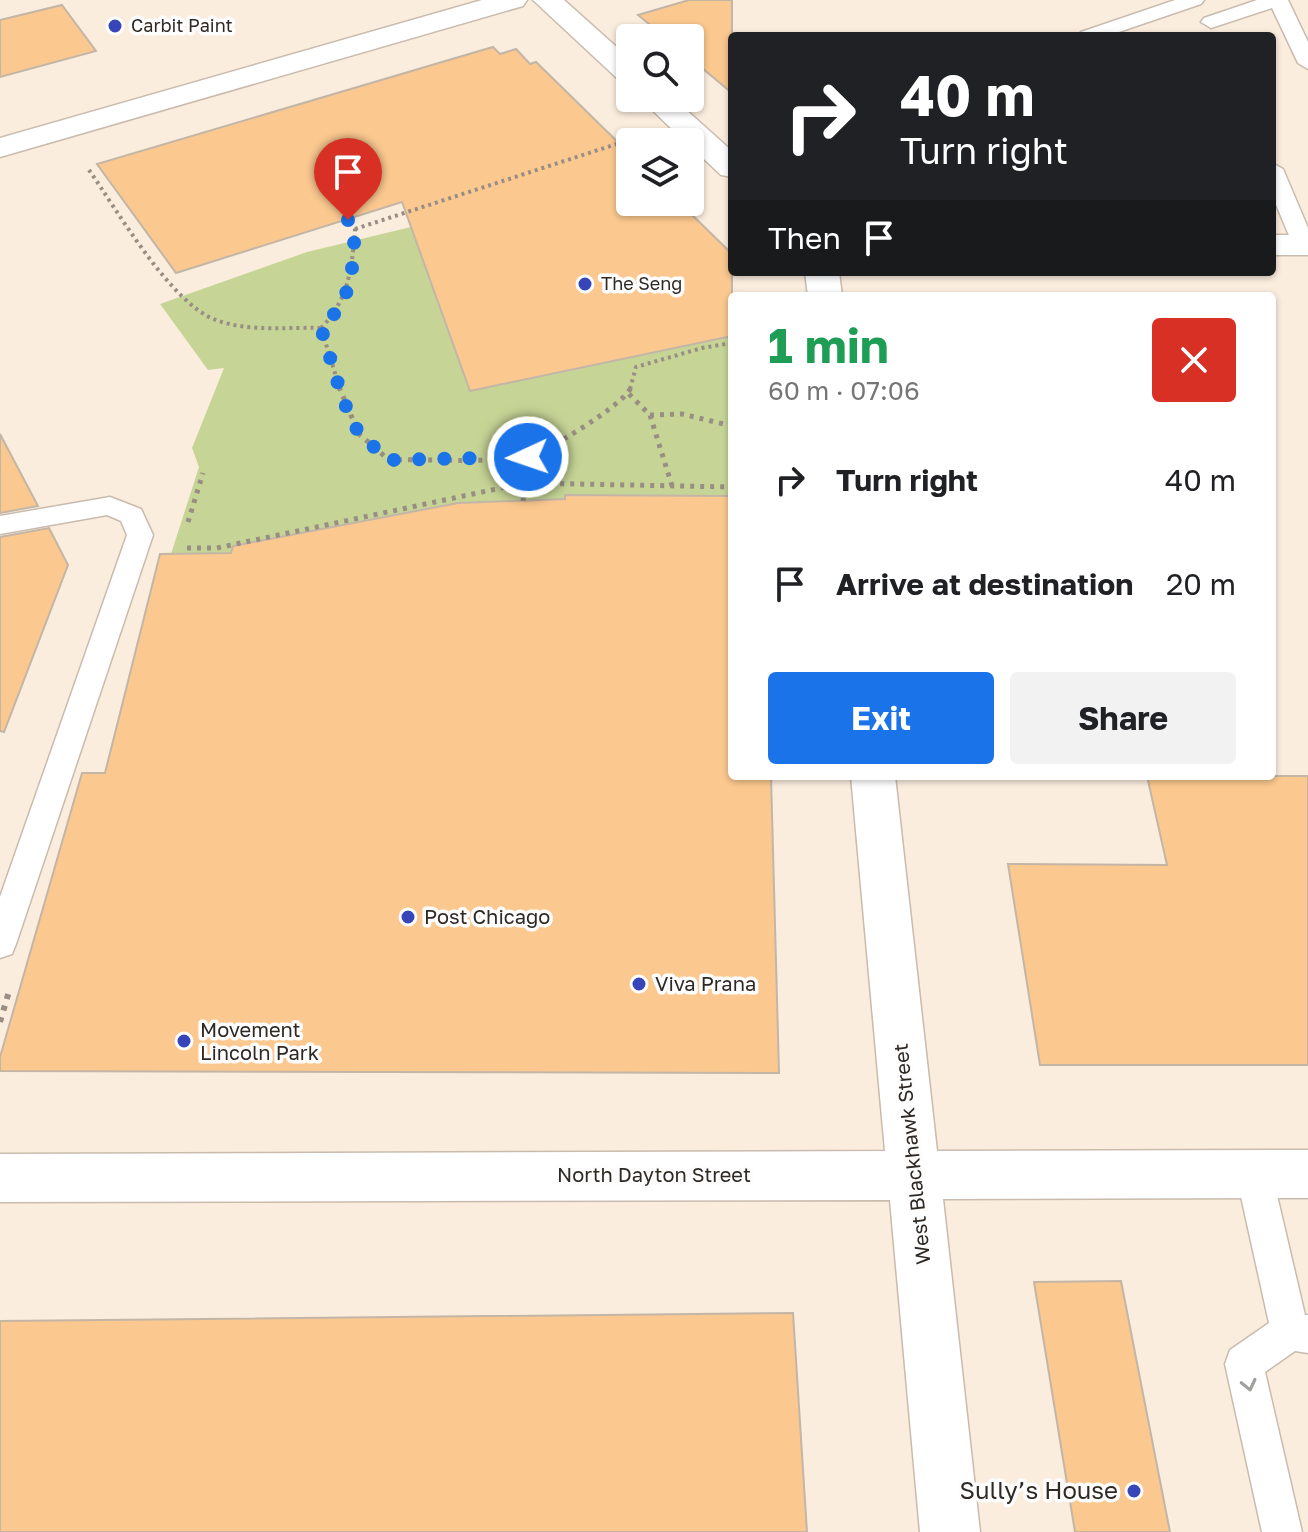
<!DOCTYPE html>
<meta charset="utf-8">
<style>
body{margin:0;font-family:"Golos Text",sans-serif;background:#f2f2f2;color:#202124;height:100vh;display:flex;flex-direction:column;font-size:30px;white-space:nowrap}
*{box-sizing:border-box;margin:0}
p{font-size:26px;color:#757577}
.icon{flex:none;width:44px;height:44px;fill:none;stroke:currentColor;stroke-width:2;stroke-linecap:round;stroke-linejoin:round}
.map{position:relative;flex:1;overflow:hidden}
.panel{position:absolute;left:728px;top:292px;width:548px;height:488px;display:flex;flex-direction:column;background:#fff;border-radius:8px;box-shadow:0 2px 6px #0004}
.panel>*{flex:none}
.banner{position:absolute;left:728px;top:32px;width:548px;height:244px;border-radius:8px;box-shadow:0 2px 6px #0004;background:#202124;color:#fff;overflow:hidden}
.buttons{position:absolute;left:616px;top:24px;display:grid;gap:16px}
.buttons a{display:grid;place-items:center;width:88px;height:88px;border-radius:8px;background:#fff;box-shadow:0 2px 6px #0004;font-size:40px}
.pin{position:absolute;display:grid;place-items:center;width:68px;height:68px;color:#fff;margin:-82px -34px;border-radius:50% 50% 50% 0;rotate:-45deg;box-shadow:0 0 8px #0007}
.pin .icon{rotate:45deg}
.me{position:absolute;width:88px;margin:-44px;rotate:267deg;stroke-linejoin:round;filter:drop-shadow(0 0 6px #0008)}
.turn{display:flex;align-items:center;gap:28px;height:168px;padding:0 40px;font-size:36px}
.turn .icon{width:104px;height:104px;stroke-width:2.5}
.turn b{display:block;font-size:56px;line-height:68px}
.then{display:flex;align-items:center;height:76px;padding:0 40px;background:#0003;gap:16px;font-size:30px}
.round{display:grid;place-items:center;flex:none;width:84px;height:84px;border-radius:8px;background:#f2f2f2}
.headline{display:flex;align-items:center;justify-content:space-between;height:136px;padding:0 40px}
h1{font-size:48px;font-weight:700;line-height:60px;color:#1e9e55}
.primary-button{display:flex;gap:16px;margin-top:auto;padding:16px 40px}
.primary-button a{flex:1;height:92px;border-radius:8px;background:#1a73e8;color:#fff;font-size:32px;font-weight:700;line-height:92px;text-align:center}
.primary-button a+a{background:#f2f2f2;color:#202124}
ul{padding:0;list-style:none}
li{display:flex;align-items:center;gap:24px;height:104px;padding:0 40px}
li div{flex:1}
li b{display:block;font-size:30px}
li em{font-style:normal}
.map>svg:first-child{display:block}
.green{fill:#c6d596}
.building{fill:#fbc88f;stroke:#c3b6a7;stroke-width:2}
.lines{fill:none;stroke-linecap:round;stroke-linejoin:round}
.lane-casing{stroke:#c9bbad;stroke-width:3}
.street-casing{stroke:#c9bbad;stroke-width:3}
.secondary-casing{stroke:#c9bbad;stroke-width:3}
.path-far2{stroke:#988e84;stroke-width:4;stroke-dasharray:3 4;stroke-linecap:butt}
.path-far1{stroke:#988e84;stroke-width:5;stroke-dasharray:4 6;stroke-linecap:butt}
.path{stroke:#988e84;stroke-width:6;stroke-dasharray:5 7;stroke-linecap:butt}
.lane{fill:#fff;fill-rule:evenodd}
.street{fill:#fff;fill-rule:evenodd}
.secondary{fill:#fff;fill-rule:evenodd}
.oneway{stroke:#a19f9c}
.route{stroke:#1a73e8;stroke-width:14;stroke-dasharray:0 25.2}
.poi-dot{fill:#3646b9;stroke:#fdfdfd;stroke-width:3}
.labels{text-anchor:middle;stroke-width:7;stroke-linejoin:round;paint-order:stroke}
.far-poi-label{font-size:18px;fill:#2f2924;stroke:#fdfdfd;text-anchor:start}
.poi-label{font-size:20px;fill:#2f2924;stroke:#fdfdfd;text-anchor:start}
.street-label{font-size:20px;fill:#2f2924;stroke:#fdfdfd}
.near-poi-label{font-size:24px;fill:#2f2924;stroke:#fdfdfd;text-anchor:end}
</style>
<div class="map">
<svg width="1308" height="1532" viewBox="0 0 1308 1532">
<rect width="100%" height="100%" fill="#fbedde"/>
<path class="green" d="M411,227L471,390L732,336V496L565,495L564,501L231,553L171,554L199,467L192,448L224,368L208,370L160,304L307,252Z"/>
<g class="building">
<path d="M689,0H732V93L690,58V38H666L638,15Z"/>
<path d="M62,5L96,51L0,77V20Z"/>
<path d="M493,47L500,54L516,49L530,64L536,62L630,154V202H679L732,254V336L470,391L402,202L176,273L97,164Z"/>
<path d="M0,434L38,506L0,513Z"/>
<path d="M565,495L732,496V776H771L779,1073L0,1071V1057L82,773H105L160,554L231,553L233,546L458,503L565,499Z"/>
<path d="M49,528L68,565L4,732L0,731V537Z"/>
<path d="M1147,776H1308V1065H1040L1008,864L1167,865Z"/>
<path d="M1121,1281L1170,1532H1075L1034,1282Z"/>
<path d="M793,1313L807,1532H0V1321Z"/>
</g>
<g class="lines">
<g class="lane-casing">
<g id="lane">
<path d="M1175,0H1204L1201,4L1107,36H1078L1081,32Z"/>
<path d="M1257,0H1288L1308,42V69L1298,63L1272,8L1211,28L1201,22L1204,18Z"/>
<path d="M1272,163L1283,169L1308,228V251L1296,250L1293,245L1272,195Z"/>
<path d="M110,497L141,509L153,535L16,944L12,954L0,958V897L127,535L121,521L107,515L0,534V516Z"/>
<path d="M1254,1157L1267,1162L1272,1174L1305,1315H1308V1353L1295,1351L1265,1372L1302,1532H1262L1225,1364L1230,1350L1269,1323L1236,1174L1241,1162Z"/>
</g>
</g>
<g class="street-casing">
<g id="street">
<path d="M533,0H564L630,59V84L620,81Z"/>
<path d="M640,98H673L732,151V177L721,175L690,146V142H685Z"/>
<rect x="1272" y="235" width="36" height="20"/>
<path d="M805,272H839L842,296H808Z"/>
<path d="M851,776H895L937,1151L1308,1150V1198L943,1199L980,1532H920L890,1200L0,1202V1154L885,1151Z"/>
</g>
</g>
<g class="secondary-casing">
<path id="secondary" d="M482,0H527L523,6L0,157V138Z"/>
</g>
<g class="path-far2">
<path d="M89,170C117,210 171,304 216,320C248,332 288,327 321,328L340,389"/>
<path d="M355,229L632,139"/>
<path d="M321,328C349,299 352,268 355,229L348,220"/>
<path d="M630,389L636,367L702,348L732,343"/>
</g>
<g class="path-far1">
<path d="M339,387L359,434L389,460C432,459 483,463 525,457C542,455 627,403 631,387"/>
<path d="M629,394L650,415L672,486"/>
<path d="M650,415L682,414L732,426"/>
<path d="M523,501L528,457"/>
<path d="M188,522L203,473"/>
<path d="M187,548H217L525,483L732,487"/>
</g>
<path class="path" d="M0,1022L10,988"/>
<use href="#lane" class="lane"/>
<use href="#street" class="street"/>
<use href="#secondary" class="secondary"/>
</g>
<defs><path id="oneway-chevron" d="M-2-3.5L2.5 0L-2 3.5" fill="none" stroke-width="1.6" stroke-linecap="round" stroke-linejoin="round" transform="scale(2)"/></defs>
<use class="oneway" href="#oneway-chevron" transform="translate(1249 1385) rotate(77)"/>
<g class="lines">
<path class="route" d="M348,220L355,229C352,271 354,298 321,328L343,400L359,434L389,460L528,457"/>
</g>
<g class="poi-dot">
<circle cx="115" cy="26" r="8"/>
<circle cx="585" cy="284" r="8"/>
<circle cx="408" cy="917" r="8"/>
<circle cx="639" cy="984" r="8"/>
<circle cx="184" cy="1041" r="8"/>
<circle cx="1134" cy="1491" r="8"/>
</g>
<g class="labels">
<g class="far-poi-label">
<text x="131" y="32">Carbit Paint</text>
<text x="601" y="290">The Seng</text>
</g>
<g class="poi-label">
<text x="424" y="924">Post Chicago</text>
<text x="655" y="991">Viva Prana</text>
<text x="200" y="1037">Movement<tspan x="200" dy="23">Lincoln Park</tspan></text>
</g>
<g class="street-label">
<text transform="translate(912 1154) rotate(-96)" y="7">West Blackhawk Street</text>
<text x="654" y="1182">North Dayton Street</text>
</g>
<g class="near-poi-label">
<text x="1118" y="1499">Sully’s House</text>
</g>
</g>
</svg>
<div class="buttons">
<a><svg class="icon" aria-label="search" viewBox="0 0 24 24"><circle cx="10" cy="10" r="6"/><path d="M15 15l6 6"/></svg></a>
<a><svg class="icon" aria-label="layers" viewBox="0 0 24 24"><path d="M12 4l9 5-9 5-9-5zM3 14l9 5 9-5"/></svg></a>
</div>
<div class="pin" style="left:348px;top:220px;background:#d93025"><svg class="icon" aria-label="arrive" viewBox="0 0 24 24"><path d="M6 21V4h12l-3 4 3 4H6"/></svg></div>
<svg class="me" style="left:528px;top:457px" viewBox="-20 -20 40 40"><circle r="17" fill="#1a73e8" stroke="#fff" stroke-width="3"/><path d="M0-11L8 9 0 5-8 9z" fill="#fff"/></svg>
<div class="banner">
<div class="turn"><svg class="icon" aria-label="right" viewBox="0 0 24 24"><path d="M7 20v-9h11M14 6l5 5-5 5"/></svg><div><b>40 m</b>Turn right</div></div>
<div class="then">Then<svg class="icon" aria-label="arrive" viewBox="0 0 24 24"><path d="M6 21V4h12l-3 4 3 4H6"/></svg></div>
</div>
<section class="panel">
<div class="headline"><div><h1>1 min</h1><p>60 m · 07:06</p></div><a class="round" style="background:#d93025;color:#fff"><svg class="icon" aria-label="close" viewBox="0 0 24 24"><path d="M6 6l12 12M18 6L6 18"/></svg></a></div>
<ul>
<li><svg class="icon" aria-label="right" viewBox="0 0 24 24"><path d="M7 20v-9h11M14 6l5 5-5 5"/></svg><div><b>Turn right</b></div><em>40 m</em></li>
<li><svg class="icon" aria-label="arrive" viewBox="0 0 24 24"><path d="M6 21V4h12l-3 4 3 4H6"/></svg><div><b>Arrive at destination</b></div><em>20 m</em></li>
</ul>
<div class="primary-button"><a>Exit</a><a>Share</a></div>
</section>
</div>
